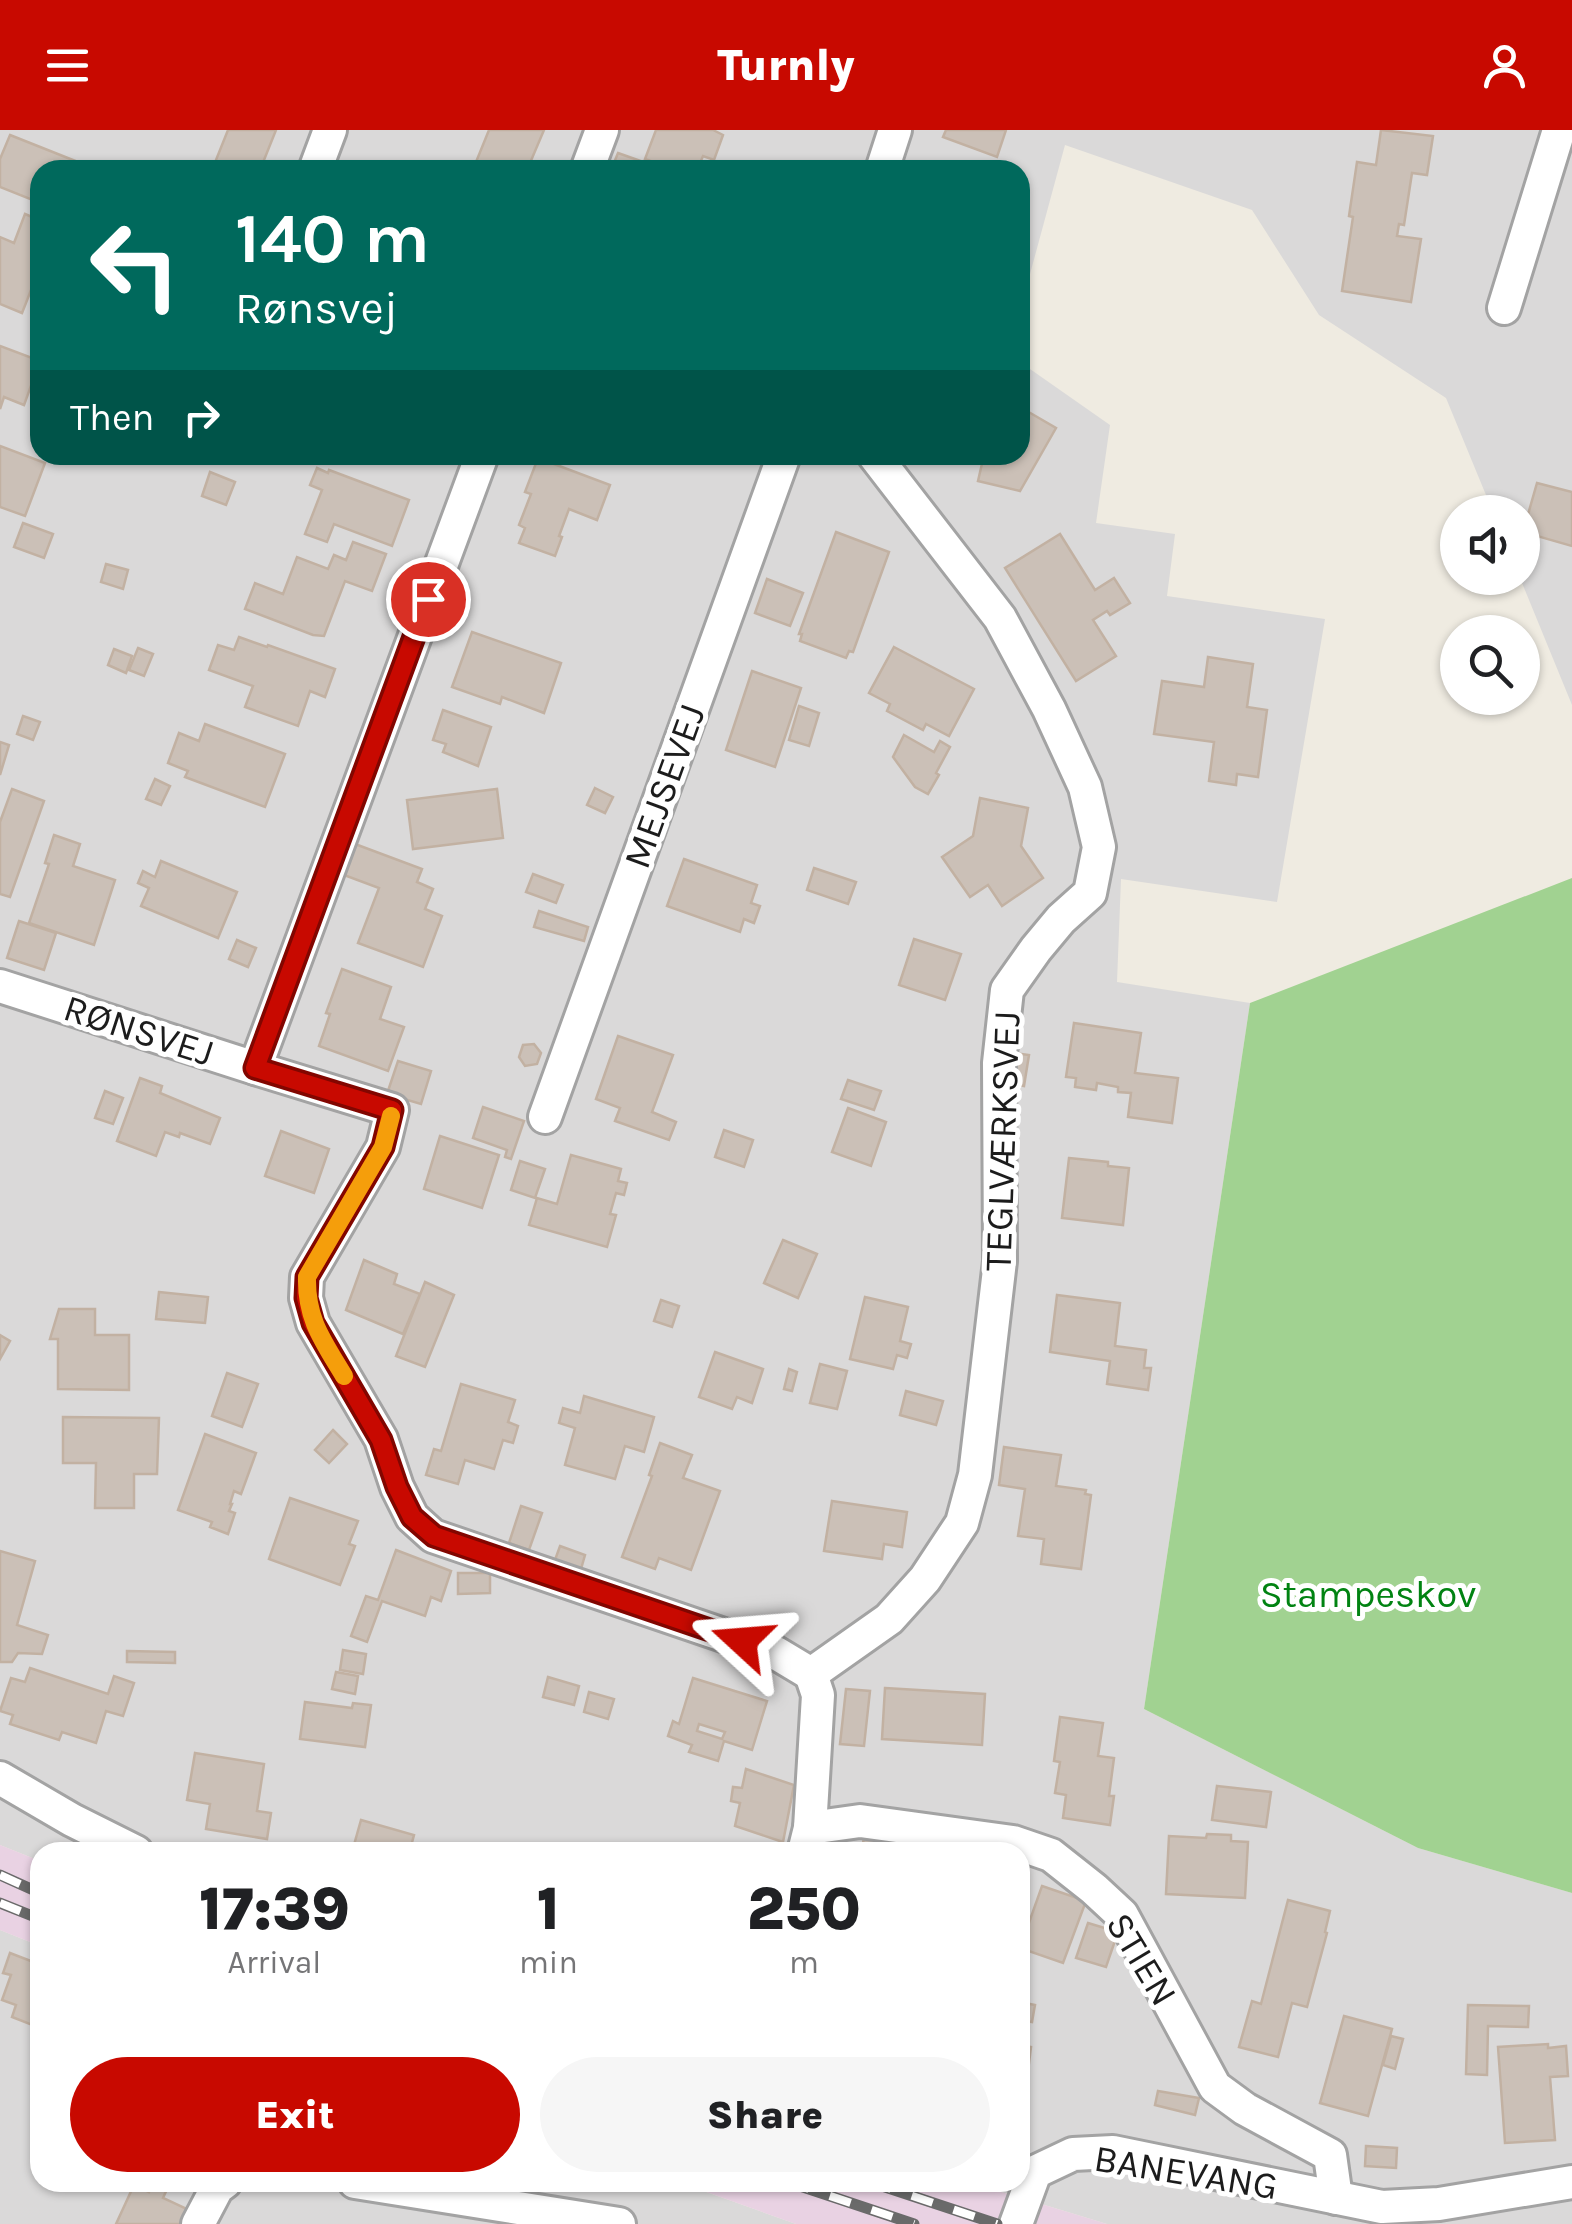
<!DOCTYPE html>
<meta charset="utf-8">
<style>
body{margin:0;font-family:Karla,sans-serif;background:#f6f6f6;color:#202124;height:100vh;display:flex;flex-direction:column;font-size:38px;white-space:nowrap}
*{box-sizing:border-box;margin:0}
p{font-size:32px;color:#757577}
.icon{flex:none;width:55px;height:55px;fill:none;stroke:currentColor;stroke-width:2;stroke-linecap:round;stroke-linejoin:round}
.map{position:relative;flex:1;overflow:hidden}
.sheet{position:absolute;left:30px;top:1712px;width:1000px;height:350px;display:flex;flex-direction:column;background:#fff;border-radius:30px;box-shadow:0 2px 8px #0004}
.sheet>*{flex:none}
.top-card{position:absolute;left:30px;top:30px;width:1000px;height:305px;border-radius:30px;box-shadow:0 2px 8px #0004;background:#00695c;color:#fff;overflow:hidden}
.controls{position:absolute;left:1440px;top:365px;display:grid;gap:20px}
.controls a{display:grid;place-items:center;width:100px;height:100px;border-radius:50%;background:#fff;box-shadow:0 2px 8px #0004;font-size:50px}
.pin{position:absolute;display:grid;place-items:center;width:85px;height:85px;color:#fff;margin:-42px;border:5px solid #fff;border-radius:50%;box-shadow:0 2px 10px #0007}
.me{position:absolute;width:110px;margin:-55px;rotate:289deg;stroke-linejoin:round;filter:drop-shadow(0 0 8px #0008)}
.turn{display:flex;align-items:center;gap:35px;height:210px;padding:0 40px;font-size:45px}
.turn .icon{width:130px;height:130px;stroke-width:2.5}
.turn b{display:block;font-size:70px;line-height:85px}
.then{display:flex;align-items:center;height:95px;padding:0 40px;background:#0003;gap:20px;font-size:38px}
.eta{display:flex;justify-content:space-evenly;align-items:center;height:170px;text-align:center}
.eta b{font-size:60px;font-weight:800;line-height:70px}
.primary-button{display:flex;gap:20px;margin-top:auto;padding:20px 40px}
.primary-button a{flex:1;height:115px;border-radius:60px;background:#c80900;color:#fff;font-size:40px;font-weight:800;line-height:115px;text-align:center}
.primary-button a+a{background:#f6f6f6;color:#202124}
header{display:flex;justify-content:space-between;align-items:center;height:130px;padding:0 40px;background:#c80900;color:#fff;font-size:45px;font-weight:800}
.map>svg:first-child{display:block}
.residential{fill:#dad9d9}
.industrial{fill:#e9d2e3}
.forest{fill:#a1d291}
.building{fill:#cbc0b7;stroke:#c2b1a2;stroke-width:2.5;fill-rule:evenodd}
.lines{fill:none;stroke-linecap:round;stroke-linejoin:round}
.street-casing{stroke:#a3a3a3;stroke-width:38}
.street{stroke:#fff;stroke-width:32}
.rail-casing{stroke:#6a6a6a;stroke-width:11}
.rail{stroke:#fff;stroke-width:8;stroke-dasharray:22;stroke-linecap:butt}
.route-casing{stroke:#820600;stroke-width:25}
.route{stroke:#c80900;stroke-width:18}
.slow{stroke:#f59e0b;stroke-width:18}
.labels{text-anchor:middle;stroke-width:10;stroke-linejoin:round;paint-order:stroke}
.street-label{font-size:38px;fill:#1c1c1c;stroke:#fff}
.park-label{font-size:38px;fill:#018312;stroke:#fff}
</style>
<header><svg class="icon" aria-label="menu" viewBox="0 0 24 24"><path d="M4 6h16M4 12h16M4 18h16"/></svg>Turnly<svg class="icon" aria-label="person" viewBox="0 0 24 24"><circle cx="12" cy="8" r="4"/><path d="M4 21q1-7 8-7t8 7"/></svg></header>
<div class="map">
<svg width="1572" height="2094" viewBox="0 0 1572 2094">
<rect width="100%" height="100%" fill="#efebe1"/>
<g class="residential">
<path d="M0,0H1572V575L1520,448H1522V382H1493L1446,268L1319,185L1252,80L1065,15L1020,181V40H40V325H1020V232L1110,295L1096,393L1175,404L1167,466L1325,489L1277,772L1121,749L1117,852L1250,873L1144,1579L1418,1718L1572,1763V2094H1107L972,2053L1020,2052V1722H40V1731L0,1715Z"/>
<path d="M0,1800L40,1816V2052L681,2053L796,2094H0Z"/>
</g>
<g class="industrial">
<path d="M0,1715L40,1731V1816L0,1800Z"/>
<path d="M681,2053H972L1107,2094H796Z"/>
</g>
<path class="forest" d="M1572,748V1763L1418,1718L1144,1579L1250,873Z"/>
<g class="building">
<path d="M228,0H276L260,40H212Z"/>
<path d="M489,0H544L527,40H482L474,37Z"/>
<path d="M656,0H713L723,5L714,30L703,26L697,40H669L670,38L645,29Z"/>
<path d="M946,0H1006L997,27L943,7Z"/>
<path d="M1381,0L1433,6L1427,45L1412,43L1404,95L1399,94L1397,106L1421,109L1411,172L1342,161L1353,87L1349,86L1357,32L1376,35Z"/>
<path d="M10,5L93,38L92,40H40V73L0,57V29Z"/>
<path d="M618,23L652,35L650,40H611Z"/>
<path d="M25,84L39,90L40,87V137L22,183L0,174V107L14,113Z"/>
<path d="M0,216L40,231L24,275L4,267L0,279Z"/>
<path d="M1020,277L1056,298L1020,361L978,351L984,325H1020Z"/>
<path d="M0,316L45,333L25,386L0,377Z"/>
<path d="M619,325H644L641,333Z"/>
<path d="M538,328L610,355L597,390L569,379L559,406L562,407L555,426L519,413L525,398L519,395L531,364L525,362Z"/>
<path d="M317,338L328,343L329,340L409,370L392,416L334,394L327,412L305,404L322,360L310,355Z"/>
<path d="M210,342L235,352L226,375L202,366Z"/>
<path d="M1537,353L1572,362V416L1523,402Z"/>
<path d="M23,393L53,404L44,428L14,417Z"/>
<path d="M836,402L889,422L853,522L849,521L846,528L800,511L802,504H799Z"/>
<path d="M1060,404L1095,460L1114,448L1130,473L1110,485L1107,481L1093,490L1116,526L1076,551L1005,438Z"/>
<path d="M353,412L386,424L372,461L345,451L324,506L313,505L245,479L255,453L283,464L297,427L328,439L334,425L346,430Z"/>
<path d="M106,434L128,440L123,459L101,452Z"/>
<path d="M767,449L803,463L790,496L755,483Z"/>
<path d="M472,502L561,533L544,583L502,567L500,574L452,557Z"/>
<path d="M239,507L267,517L268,515L335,539L325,567L310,561L298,596L245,577L253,556L209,540L218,515L234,520Z"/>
<path d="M894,517L974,559L949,606L926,594L923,600L887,581L890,574L869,563Z"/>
<path d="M138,518L153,524L144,546L129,540Z"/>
<path d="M114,519L132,526L126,543L108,535Z"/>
<path d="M1208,527L1253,534L1247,577L1267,580L1258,647L1237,644L1236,655L1209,651L1214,612L1154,604L1162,551L1204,557Z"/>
<path d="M752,541L801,558L775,637L726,620Z"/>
<path d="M799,576L819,583L809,616L789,610Z"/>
<path d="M443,580L491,597L478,636L443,622L446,614L433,610Z"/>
<path d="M23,586L40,592L33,610L17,604Z"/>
<path d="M205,594L285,624L265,677L185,647L188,641L168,633L179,603L199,611Z"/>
<path d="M904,605L934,622L940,611L950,617L936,643L939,645L928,664L915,657L893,627Z"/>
<path d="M0,612L9,615L0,645Z"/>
<path d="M155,649L170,656L161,675L146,669Z"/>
<path d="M595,658L613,667L605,683L587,675Z"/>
<path d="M12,659L44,671L10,767L0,764V692Z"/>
<path d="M497,659L503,708L413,719L407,670Z"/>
<path d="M980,668L1028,678L1021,716L1043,748L1002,776L988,755L970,767L942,727L973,706Z"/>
<path d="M54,705L80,714L73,736L115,750L94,815L29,793L49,734L45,733Z"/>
<path d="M355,714L422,739L417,752L433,759L425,779L442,786L423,837L358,813L379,758L344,745Z"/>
<path d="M684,729L757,755L751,773L760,776L754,793L744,789L740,802L667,776Z"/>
<path d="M161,731L237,762L218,808L141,776L149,758L138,753L143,741L155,747Z"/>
<path d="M814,738L856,752L848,774L807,760Z"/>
<path d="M533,744L563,755L556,773L526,762Z"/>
<path d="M539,781L588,797L584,811L534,797Z"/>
<path d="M19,791L56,803L44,840L7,828Z"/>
<path d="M914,809L961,824L945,870L899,855Z"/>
<path d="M237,810L256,818L248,837L229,829Z"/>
<path d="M342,839L391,857L380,889L404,897L388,941L319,916L330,884L326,883Z"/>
<path d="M1074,893L1141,903L1135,943L1178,948L1172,993L1128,987L1131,963L1118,962V957L1097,953L1096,960L1075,957L1076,948L1066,947Z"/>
<path d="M618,906L673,925L652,982L676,992L669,1010L615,991L620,978L596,969Z"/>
<path d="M534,914L541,923L537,934L525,936L519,927L523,915Z"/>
<path d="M1015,923L1029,925L1024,956L1011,954Z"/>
<path d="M398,931L431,941L421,974L387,964Z"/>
<path d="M140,948L162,956L160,963L220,988L210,1014L180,1003L179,1007L165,1002L156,1026L117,1011Z"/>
<path d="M848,950L881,961L874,980L841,969Z"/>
<path d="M105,961L123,968L113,994L95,988Z"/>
<path d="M483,977L524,991L511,1029L505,1027L507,1020L473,1008Z"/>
<path d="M848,978L886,992L871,1036L832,1022Z"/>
<path d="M724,1000L753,1010L744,1037L715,1027Z"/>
<path d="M281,1001L329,1019L314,1063L265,1046Z"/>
<path d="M440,1006L499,1025L482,1078L424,1059Z"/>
<path d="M571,1025L621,1039L618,1051L627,1053L624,1065L616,1063L610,1084L616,1085L607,1117L529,1095L537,1068L557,1074Z"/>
<path d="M1069,1028L1108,1032V1036L1129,1038L1123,1095L1062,1088Z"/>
<path d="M520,1031L545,1039L535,1068L511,1060Z"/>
<path d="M783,1110L817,1124L798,1168L764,1153Z"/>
<path d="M364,1130L397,1144L394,1154L420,1164L403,1204L346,1180Z"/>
<path d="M425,1152L454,1165L425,1237L396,1226Z"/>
<path d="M159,1162L208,1167L205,1193L156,1189Z"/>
<path d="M1057,1165L1120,1173L1115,1216L1146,1220L1144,1238H1151L1148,1260L1107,1254L1110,1231L1050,1222Z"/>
<path d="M865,1167L908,1177L900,1211L911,1214L907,1228L897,1225L893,1239L850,1229Z"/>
<path d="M661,1170L679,1176L672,1197L654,1191Z"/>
<path d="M59,1179H95V1205H129V1260L58,1259V1209H50Z"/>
<path d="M0,1205L10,1211L0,1229Z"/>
<path d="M715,1222L763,1239L752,1273L737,1267L732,1279L699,1267Z"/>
<path d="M820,1234L847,1241L837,1279L810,1273Z"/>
<path d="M789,1239L797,1242L792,1261L784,1259Z"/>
<path d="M227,1243L258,1254L242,1297L212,1286Z"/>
<path d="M461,1254L515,1270L508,1292L518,1296L513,1313L503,1310L494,1339L465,1330L458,1354L426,1345L434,1319L441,1321Z"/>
<path d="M906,1261L943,1271L936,1295L900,1285Z"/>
<path d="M584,1266L654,1287L644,1322L625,1316L615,1349L565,1335L575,1298L559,1293L563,1278L580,1283Z"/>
<path d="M63,1287L159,1288L157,1344H134V1378H95L96,1333H63Z"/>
<path d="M333,1300L347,1314L329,1333L315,1320Z"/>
<path d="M205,1304L256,1323L241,1364L234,1361L230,1374H232L229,1381L235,1383L228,1404L210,1397L212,1392L178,1380Z"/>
<path d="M660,1313L692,1325L683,1348L720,1361L691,1440L659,1428L655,1439L622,1427L652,1346L649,1345Z"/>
<path d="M1004,1317L1061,1325L1056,1356L1086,1360L1085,1364L1091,1365L1081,1439L1041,1434L1044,1409L1018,1406L1025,1359L999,1355Z"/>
<path d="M290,1368L358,1391L349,1414L355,1416L340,1455L269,1429Z"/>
<path d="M832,1371L907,1382L902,1417L884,1414L882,1429L824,1421Z"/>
<path d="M521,1376L542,1383L529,1420L509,1413Z"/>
<path d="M560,1416L585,1425L581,1439L555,1430Z"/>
<path d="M396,1420L451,1441L441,1471L431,1467L425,1486L382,1471L367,1512L351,1506L366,1466L378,1470Z"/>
<path d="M0,1421L35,1431L17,1495L48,1505L42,1524L18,1523L12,1532H0Z"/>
<path d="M458,1443H490V1463L458,1464Z"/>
<path d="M343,1520L366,1524L363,1544L340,1540Z"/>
<path d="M127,1521L175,1522V1533L127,1532Z"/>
<path d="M30,1538L108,1564L114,1546L134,1553L123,1586L106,1581L96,1613L62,1602L59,1610L10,1594L13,1585L0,1581L11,1548L25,1552Z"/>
<path d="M336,1542L358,1546L355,1564L332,1559Z"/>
<path d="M548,1547L579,1556L574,1575L543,1567Z"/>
<path d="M693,1548L767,1571L752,1620L724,1611L718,1631L689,1622L692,1615L668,1606L673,1591L679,1594ZM699,1594L725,1602L722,1609L697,1601Z"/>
<path d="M885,1558L985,1564L982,1615L882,1609Z"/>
<path d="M846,1559L870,1561L864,1616L840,1614Z"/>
<path d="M589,1562L614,1569L608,1589L584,1582Z"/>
<path d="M305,1572L352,1578L353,1573L371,1575L365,1617L300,1609Z"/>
<path d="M1060,1587L1103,1593L1098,1626L1114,1628L1109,1666H1114L1110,1695L1063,1688L1066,1665L1055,1663L1060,1632L1054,1631Z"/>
<path d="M195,1623L264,1634L257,1681L271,1683L267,1709L206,1699L210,1674L187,1670Z"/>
<path d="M746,1639L794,1655L783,1712L735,1696L740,1673L731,1671L733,1657L742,1658Z"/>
<path d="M1217,1656L1271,1662L1266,1697L1212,1690Z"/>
<path d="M361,1690L414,1705L410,1720L419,1722H352Z"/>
<path d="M1207,1704L1231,1705V1711L1248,1712L1245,1768L1166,1764L1169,1706L1206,1708Z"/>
<path d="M864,1706L910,1713L909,1722H862Z"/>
<path d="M1042,1756L1086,1771L1063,1833L1020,1818Z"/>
<path d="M1288,1770L1330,1781L1325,1802L1327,1803L1307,1877L1292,1873L1278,1927L1239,1917L1252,1871L1261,1874Z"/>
<path d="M1088,1793L1118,1802L1106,1837L1076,1828Z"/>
<path d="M10,1823L36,1833L34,1838L40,1840V1898L12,1887L16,1875L2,1870L11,1845L3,1843Z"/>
<path d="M1020,1872L1035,1875L1032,1892L1020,1890Z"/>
<path d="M1468,1875L1529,1876L1528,1897L1488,1896L1487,1945L1466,1944Z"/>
<path d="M1344,1886L1392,1899L1368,1986L1320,1973Z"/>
<path d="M1391,1906L1403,1909L1395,1939L1383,1935Z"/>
<path d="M1548,1914V1918L1566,1916L1568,1946L1550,1947L1555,2010L1505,2013L1498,1917Z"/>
<path d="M1020,1915L1031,1917L1029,1933L1020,1932Z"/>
<path d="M1158,1961L1199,1968L1195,1985L1155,1975Z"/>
<path d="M1366,2016L1397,2018L1396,2038L1365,2036Z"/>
<path d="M154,2052L169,2055L163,2068L187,2079L180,2094H116L134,2055L149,2062Z"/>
</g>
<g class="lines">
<g class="street-casing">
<g id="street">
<path d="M315,40L330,0"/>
<path d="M587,40L602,0"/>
<path d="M882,40L895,0"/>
<path d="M1504,178L1559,0"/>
<path d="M0,856L255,938L392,980L383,1017L307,1147L306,1168L313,1193L381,1309L397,1357L412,1387L433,1406L776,1523L811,1544"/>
<path d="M255,938L482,325"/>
<path d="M545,987L784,325"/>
<path d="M811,1544L889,1489L925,1449L962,1393L975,1345L1000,1131L999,933L1007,860L1036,819L1061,789L1090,763L1099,717L1085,657L1049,579L1000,488L874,325"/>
<path d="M0,1648L72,1690L136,1722"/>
<path d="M810,1698L860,1691L1013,1712L1051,1725L1094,1759L1122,1785L1215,1957L1245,1979L1330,2025L1336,2068"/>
<path d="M804,1722L810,1698L818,1565L811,1544"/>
<path d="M355,2052L619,2094"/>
<path d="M198,2094L217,2058L225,2052"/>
<path d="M1016,2094L1035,2042L1073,2024L1113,2022L1382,2077L1439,2074L1572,2052"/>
</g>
</g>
<use href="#street" class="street"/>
<g class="rail-casing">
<g id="rail">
<path d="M0,1745L40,1763"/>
<path d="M0,1773L40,1789"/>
<path d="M788,2052L914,2094"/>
<path d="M870,2052L997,2094"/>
</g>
</g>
<use href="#rail" class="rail"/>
</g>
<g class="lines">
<g class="route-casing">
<path id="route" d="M428,469L255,938L392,980L383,1017L307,1147L306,1168L313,1193L381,1310L397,1357L412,1387L434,1406L742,1511"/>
</g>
<use href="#route" class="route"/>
<path class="slow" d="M344,1246C323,1211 306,1189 307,1147L383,1017L391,986"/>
</g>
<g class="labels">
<g class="street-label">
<text transform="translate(664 656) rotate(-70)" y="13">MEJSEVEJ</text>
<text transform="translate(139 900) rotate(18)" y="13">RØNSVEJ</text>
<text transform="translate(1002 1011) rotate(-88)" y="13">TEGLVÆRKSVEJ</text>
<text transform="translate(1142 1829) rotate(59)" y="13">STIEN</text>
<text transform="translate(1186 2042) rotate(9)" y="13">BANEVANG</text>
</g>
<g class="park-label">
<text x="1368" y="1477">Stampeskov</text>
</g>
</g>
</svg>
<div class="controls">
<a><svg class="icon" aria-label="sound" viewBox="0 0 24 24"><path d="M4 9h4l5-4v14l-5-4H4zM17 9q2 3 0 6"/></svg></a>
<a><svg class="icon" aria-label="search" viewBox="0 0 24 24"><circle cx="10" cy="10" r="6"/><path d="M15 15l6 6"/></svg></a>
</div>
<div class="pin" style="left:428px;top:469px;background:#d93025"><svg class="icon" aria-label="arrive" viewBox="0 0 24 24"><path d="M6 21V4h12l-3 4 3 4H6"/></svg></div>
<svg class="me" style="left:742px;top:1511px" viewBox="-20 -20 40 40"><path d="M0-17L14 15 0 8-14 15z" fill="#c80900" stroke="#fff" stroke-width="4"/></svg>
<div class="top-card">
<div class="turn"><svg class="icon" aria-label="left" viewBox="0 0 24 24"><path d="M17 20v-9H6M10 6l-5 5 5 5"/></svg><div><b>140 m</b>Rønsvej</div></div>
<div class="then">Then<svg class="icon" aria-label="right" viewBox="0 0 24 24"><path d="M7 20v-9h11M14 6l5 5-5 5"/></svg></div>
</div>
<section class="sheet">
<div class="eta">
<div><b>17:39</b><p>Arrival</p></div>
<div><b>1</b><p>min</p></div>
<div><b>250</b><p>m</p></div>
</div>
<div class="primary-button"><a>Exit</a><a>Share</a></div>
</section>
</div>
